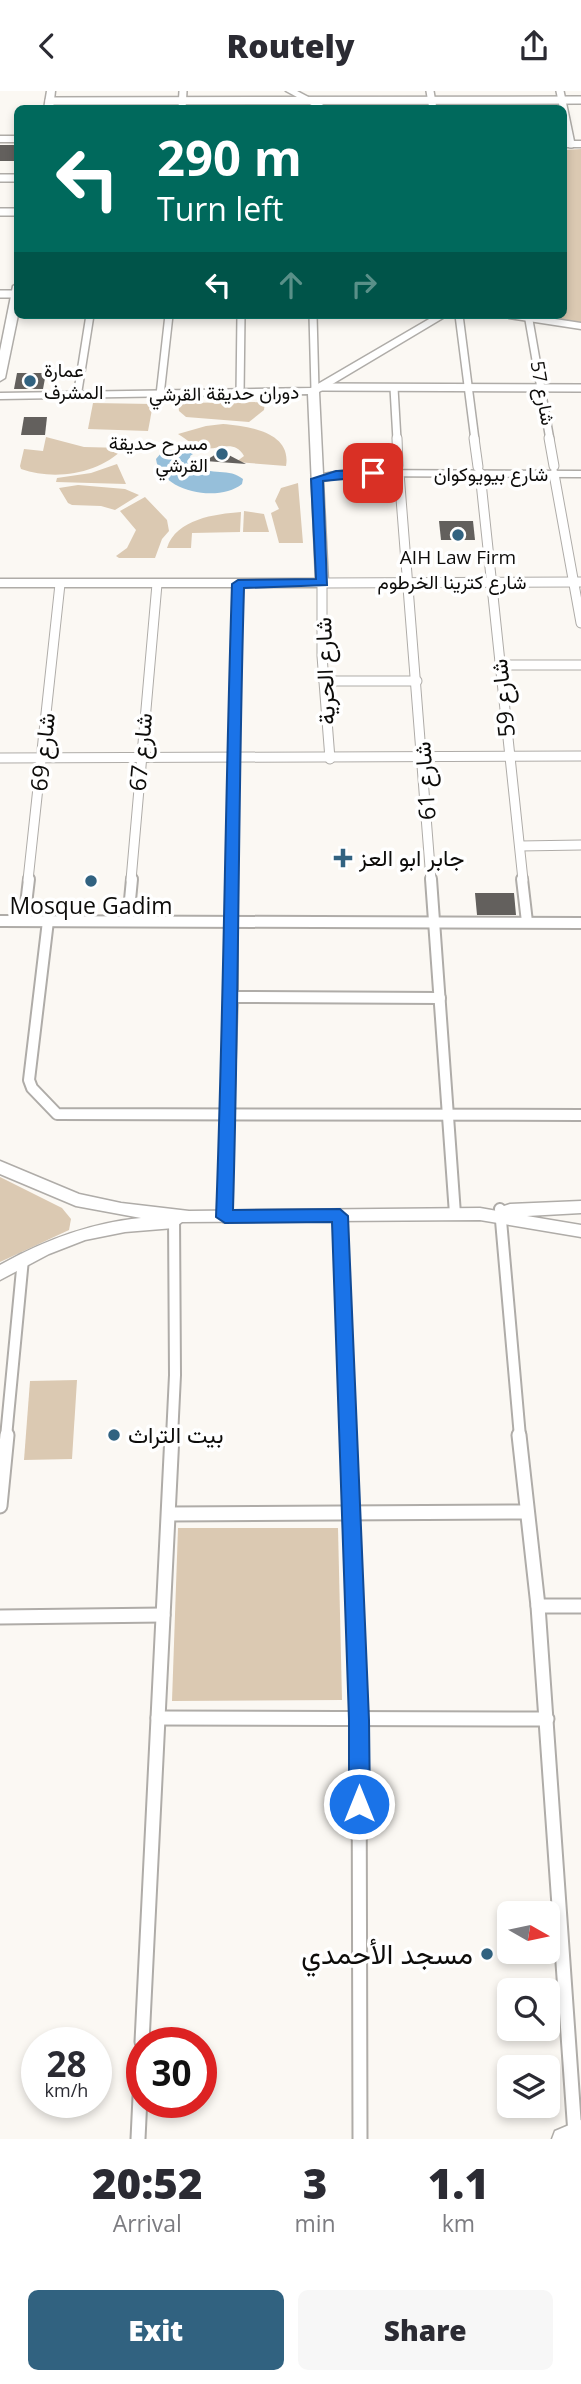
<!DOCTYPE html>
<meta charset="utf-8">
<style>
body{margin:0;font-family:"Open Sans",Vazirmatn,sans-serif;background:#f7f7f7;color:#2b2b33;height:100vh;display:flex;flex-direction:column;font-size:26px;white-space:nowrap}
*{box-sizing:border-box;margin:0}
p{font-size:23px;color:#7c7c81}
.icon{flex:none;width:38px;height:38px;fill:none;stroke:currentColor;stroke-width:2;stroke-linecap:round;stroke-linejoin:round}
.map{position:relative;height:2048px;overflow:hidden}
.side{display:flex;flex-direction:column;background:#fff;flex:1}
.side>*{flex:none}
.top-card{position:absolute;left:14px;top:14px;width:553px;height:214px;border-radius:10px;box-shadow:0 4px 10px #0003;background:#00695c;color:#fff;overflow:hidden}
.needle{width:46px;rotate:99deg}
.buttons{position:absolute;left:497px;top:1810px;display:grid;gap:14px}
.buttons a{display:grid;place-items:center;width:63px;height:63px;border-radius:10px;background:#fff;box-shadow:0 4px 10px #0003;font-size:35px}
.speed{position:absolute;left:21px;top:1936px;display:flex;gap:14px;font-size:35px;font-weight:700;text-align:center}
.speed>*{display:grid;place-content:center;width:91px;height:91px;border-radius:50%;background:#fff;box-shadow:0 4px 10px #0003;line-height:1}
.speed small{font-size:18px;font-weight:400}
.speed .limit{border:10px solid #d22;background:#fff;color:#111}
.pin{position:absolute;display:grid;place-items:center;width:60px;height:60px;color:#fff;margin:-30px;border-radius:14px;box-shadow:0 4px 10px #0006}
.me{position:absolute;width:77px;margin:-38px;rotate:0deg;stroke-linejoin:round;filter:drop-shadow(0 0 5px #0008)}
.turn{display:flex;align-items:center;gap:24px;height:147px;padding:0 28px;font-size:32px}
.turn .icon{width:91px;height:91px;stroke-width:2.5}
.turn b{display:block;font-size:49px;line-height:60px}
.lanes{display:flex;align-items:center;height:66px;padding:0 28px;background:#0003;justify-content:center;gap:35px;direction:ltr}
.lanes .off{opacity:.35}
.eta{display:flex;justify-content:space-evenly;align-items:center;height:119px;text-align:center}
.eta b{font-size:42px;font-weight:800;line-height:49px}
.primary-button{display:flex;gap:14px;margin-top:auto;padding:14px 28px}
.primary-button a{flex:1;height:80px;border-radius:10px;background:#316280;color:#fff;font-size:28px;font-weight:800;line-height:80px;text-align:center}
.primary-button a+a{background:#f7f7f7;color:#2b2b33}
header{display:flex;justify-content:space-between;align-items:center;height:91px;padding:0 28px;background:#fff;font-size:32px;font-weight:800}
.map>svg:first-child{display:block}
.green{fill:#dbc9b2}
.water{fill:#96bfda}
.building{fill:#63605d}
.lines{fill:none;stroke-linecap:round;stroke-linejoin:round}
.street-far3-casing{stroke:#afaca8;stroke-width:10}
.street-far2-casing{stroke:#afaca8;stroke-width:11}
.street-far1-casing{stroke:#afaca8;stroke-width:14}
.street-casing{stroke:#afaca8;stroke-width:17}
.secondary-casing{stroke:#afaca8;stroke-width:3}
.street-far3{stroke:#fff;stroke-width:7}
.street-far2{stroke:#fff;stroke-width:9}
.street-far1{stroke:#fff;stroke-width:10}
.street{stroke:#fff;stroke-width:13}
.secondary{fill:#fff;fill-rule:evenodd}
.route{fill:#1a73e8;stroke:#114b97;stroke-width:2}
.poi-dot{fill:#316280;stroke:#fff;stroke-width:2.5}
.labels{text-anchor:middle;stroke-width:7;stroke-linejoin:round;paint-order:stroke}
.far-poi-label{font-size:19px;fill:#0d0c0a;stroke:#fff;text-anchor:start}
.far-street-label{font-size:19px;fill:#0d0c0a;stroke:#fff}
.street-label{font-size:23px;fill:#0d0c0a;stroke:#fff}
.poi-label{font-size:23px;fill:#0d0c0a;stroke:#fff;text-anchor:start}
.near-poi-label{font-size:28px;fill:#0d0c0a;stroke:#fff;text-anchor:end}
</style>
<header><svg class="icon" aria-label="back" viewBox="0 0 24 24"><path d="M15 5l-7 7 7 7"/></svg>Routely<svg class="icon" aria-label="share" viewBox="0 0 24 24"><path d="M12 15V3M7 8l5-5 5 5M5 13v7h14v-7"/></svg></header>
<div class="map">
<svg width="581" height="2048" viewBox="0 0 581 2048">
<rect width="100%" height="100%" fill="#fbf8f3"/>
<g class="green">
<path d="M581,58V231L533,224H564V59Z"/>
<path d="M265,311L264,319L249,331L186,326L179,320L178,312Z"/>
<path d="M93,312L153,313L148,340L88,338Z"/>
<path d="M223,333C248,335 292,341 286,375L236,371L244,365C234,347 218,360 203,357C195,356 185,347 178,343L206,335Z"/>
<path d="M46,346L84,356L124,357C99,383 55,390 21,378L20,375L24,358L43,360Z"/>
<path d="M117,373L126,393L56,391L57,387L91,382Z"/>
<path d="M298,392L303,452H279L271,422L279,418L275,410L281,397Z"/>
<path d="M78,394L125,398L139,404L115,419L101,415L72,414L68,412L59,397Z"/>
<path d="M145,406L167,429L169,440L162,448L155,467H119L116,465L127,457L136,439L120,420Z"/>
<path d="M244,420L264,423L269,441H243Z"/>
<path d="M241,421L240,441L192,442L191,457H167C176,428 215,423 241,421Z"/>
<path d="M0,1086L62,1117L71,1128L69,1139L0,1171Z"/>
<path d="M77,1289L72,1368L24,1369L30,1290Z"/>
<path d="M178,1437H338L342,1609L172,1610Z"/>
</g>
<path class="water" d="M182,358L193,363L190,365L194,376C211,384 230,377 243,388L242,393C219,412 160,401 156,368L162,361Z"/>
<g class="building">
<rect x="0" y="54" width="18" height="16"/>
<path d="M17,282H46L43,298H14Z"/>
<path d="M24,326H47L45,344H21Z"/>
<path d="M221,360L246,373L205,370Z"/>
<path d="M439,430H473L475,449H441Z"/>
<path d="M475,802H514L516,824H477Z"/>
</g>
<g class="lines">
<g class="street-far3-casing">
<g id="street-far3">
<path d="M430,0L433,18"/>
<path d="M560,0L571,53"/>
<path d="M49,10L581,9"/>
<path d="M182,18L183,0"/>
<path d="M0,87H18"/>
<path d="M0,121H18"/>
<path d="M0,203H16"/>
<path d="M313,224L315,299"/>
<path d="M459,224L475,349"/>
<path d="M529,229L550,349"/>
<path d="M321,296L581,297"/>
<path d="M394,297L397,349"/>
<path d="M240,303L241,224"/>
<path d="M160,304L169,224"/>
<path d="M77,306L90,224"/>
</g>
</g>
<g class="street-far2-casing">
<g id="street-far2">
<path d="M397,347L398,375"/>
<path d="M474,347L478,376"/>
<path d="M549,347L554,375"/>
<path d="M399,382L431,789"/>
<path d="M480,382L523,789"/>
<path d="M554,383L581,532"/>
<path d="M500,574H581"/>
<path d="M324,590H417"/>
<path d="M0,667L581,665"/>
<path d="M330,668L322,565V492L581,491"/>
<path d="M520,755L581,754"/>
<path d="M28,789L60,493"/>
<path d="M131,789L157,493"/>
<path d="M232,789L238,493"/>
</g>
</g>
<g class="street-far1-casing">
<g id="street-far1">
<path d="M431,788L455,1123"/>
<path d="M522,788L527,831"/>
<path d="M0,830L581,832"/>
<path d="M24,830L29,788"/>
<path d="M48,830L29,989L32,997L57,1023L581,1024"/>
<path d="M128,830L132,788"/>
<path d="M232,906L440,907"/>
<path d="M500,1118L520,1346"/>
<path d="M340,1125L348,1346"/>
<path d="M225,1126L232,906V788"/>
<path d="M6,1346L23,1168"/>
<path d="M172,1346L175,1284L174,1125"/>
</g>
</g>
<g class="street-casing">
<g id="street">
<path d="M348,1344L359,1629L360,2048"/>
<path d="M519,1344L538,1515L575,2043"/>
<path d="M0,1415L7,1344"/>
<path d="M169,1423L526,1421"/>
<path d="M538,1515H581"/>
<path d="M0,1526L163,1524"/>
<path d="M158,1627L547,1628"/>
<path d="M142,1951L172,1344"/>
<path d="M138,2048L142,1964"/>
</g>
</g>
<g class="secondary-casing">
<g id="secondary">
<path d="M47,0H55L53,18H44Z"/>
<path d="M286,0H297L331,18H319Z"/>
<rect x="0" y="45" width="18" height="6"/>
<rect x="564" y="50" width="17" height="6"/>
<path d="M18,192V224L5,287L0,290V260L13,195Z"/>
<path d="M436,224H448L319,301L323,383L347,379L581,380V386L347,385L323,390L328,492L322,496H0V488H316L308,303L0,308V302L311,297Z"/>
<path d="M504,224H529L581,232V238L509,227Z"/>
<path d="M0,1070L79,1103L121,1112L189,1120L480,1117L503,1121L504,1115L510,1113L581,1110V1122L527,1125L581,1134V1146L480,1129L182,1131L174,1137L125,1141L85,1149L49,1163L0,1189V1174C45,1149 90,1132 141,1127L76,1115L0,1083Z"/>
<path d="M581,2029V2048H552L555,2040Z"/>
</g>
</g>
<use href="#street-far3" class="street-far3"/>
<use href="#street-far2" class="street-far2"/>
<use href="#street-far1" class="street-far1"/>
<use href="#street" class="street"/>
<use href="#secondary" class="secondary"/>
</g>
<path class="route" d="M373,379L377,380V385L323,390L327,494L244,497C238,704 239,912 233,1119L340,1118L348,1125L369,1629L370,1713L367,1720L359,1723L352,1720L349,1713V1629L332,1131L225,1132L216,1126C224,915 225,704 232,493L238,489L316,488L311,388L336,380Z"/>
<g class="poi-dot">
<circle cx="30" cy="290" r="7"/>
<circle cx="222" cy="363" r="7"/>
<circle cx="458" cy="444" r="7"/>
<path d="M339.5 756.5h7v7h7v7h-7v7h-7v-7h-7v-7h7z"/>
<circle cx="91" cy="790" r="7"/>
<circle cx="114" cy="1344" r="7"/>
<circle cx="487" cy="1863" r="7"/>
</g>
<g class="labels">
<g class="far-poi-label">
<text x="44" y="286">عمارة<tspan x="44" dy="22">المشرف</tspan></text>
<text x="208" y="359" text-anchor="end">مسرح حديقة<tspan x="208" dy="22">القرشي</tspan></text>
<text x="458" y="473" text-anchor="middle">AIH Law Firm</text>
</g>
<g class="far-street-label">
<text transform="translate(224 302) rotate(-1)" y="7">دوران حديقة القرشي</text>
<text transform="translate(543 302) rotate(80)" y="7">شارع 57</text>
<text x="491" y="390">شارع بيويوكوان</text>
<text x="452" y="498">شارع كترينا الخرطوم</text>
</g>
<g class="street-label">
<text transform="translate(325 580) rotate(-92)" y="8">شارع الحرية</text>
<text transform="translate(503 607) rotate(-96)" y="8">شارع 59</text>
<text transform="translate(43 661) rotate(-84)" y="8">شارع 69</text>
<text transform="translate(141 661) rotate(-85)" y="8">شارع 67</text>
<text transform="translate(425 690) rotate(-94)" y="8">شارع 61</text>
</g>
<g class="poi-label">
<text x="359" y="775">جابر ابو العز</text>
<text x="91" y="823" text-anchor="middle">Mosque Gadim</text>
<text x="128" y="1352">بيت التراث</text>
</g>
<g class="near-poi-label">
<text x="473" y="1873">مسجد الأحمدي</text>
</g>
</g>
</svg>
<div class="buttons">
<a><svg class="needle" viewBox="-14 -14 28 28"><path d="M0-13l5 13h-10z" fill="#e53935"/><path d="M0 13l5-13h-10z" fill="#7c7c81"/></svg></a>
<a><svg class="icon" aria-label="search" viewBox="0 0 24 24"><circle cx="10" cy="10" r="6"/><path d="M15 15l6 6"/></svg></a>
<a><svg class="icon" aria-label="layers" viewBox="0 0 24 24"><path d="M12 4l9 5-9 5-9-5zM3 14l9 5 9-5"/></svg></a>
</div>
<div class="speed"><div>28<small>km/h</small></div><div class="limit">30</div></div>
<div class="pin" style="left:373px;top:382px;background:#d93025"><svg class="icon" aria-label="arrive" viewBox="0 0 24 24"><path d="M6 21V4h12l-3 4 3 4H6"/></svg></div>
<svg class="me" style="left:359px;top:1713px" viewBox="-20 -20 40 40"><circle r="17" fill="#1a73e8" stroke="#fff" stroke-width="3"/><path d="M0-11L8 9 0 5-8 9z" fill="#fff"/></svg>
<div class="top-card">
<div class="turn"><svg class="icon" aria-label="left" viewBox="0 0 24 24"><path d="M17 20v-9H6M10 6l-5 5 5 5"/></svg><div><b>290 m</b>Turn left</div></div>
<div class="lanes"><svg class="icon" aria-label="left" viewBox="0 0 24 24"><path d="M17 20v-9H6M10 6l-5 5 5 5"/></svg><svg class="icon off" aria-label="ahead" viewBox="0 0 24 24"><path d="M12 20V5M6 11l6-6 6 6"/></svg><svg class="icon off" aria-label="right" viewBox="0 0 24 24"><path d="M7 20v-9h11M14 6l5 5-5 5"/></svg></div>
</div>
</div>
<section class="side">
<div class="eta">
<div><b>20:52</b><p>Arrival</p></div>
<div><b>3</b><p>min</p></div>
<div><b>1.1</b><p>km</p></div>
</div>
<div class="primary-button"><a>Exit</a><a>Share</a></div>
</section>
